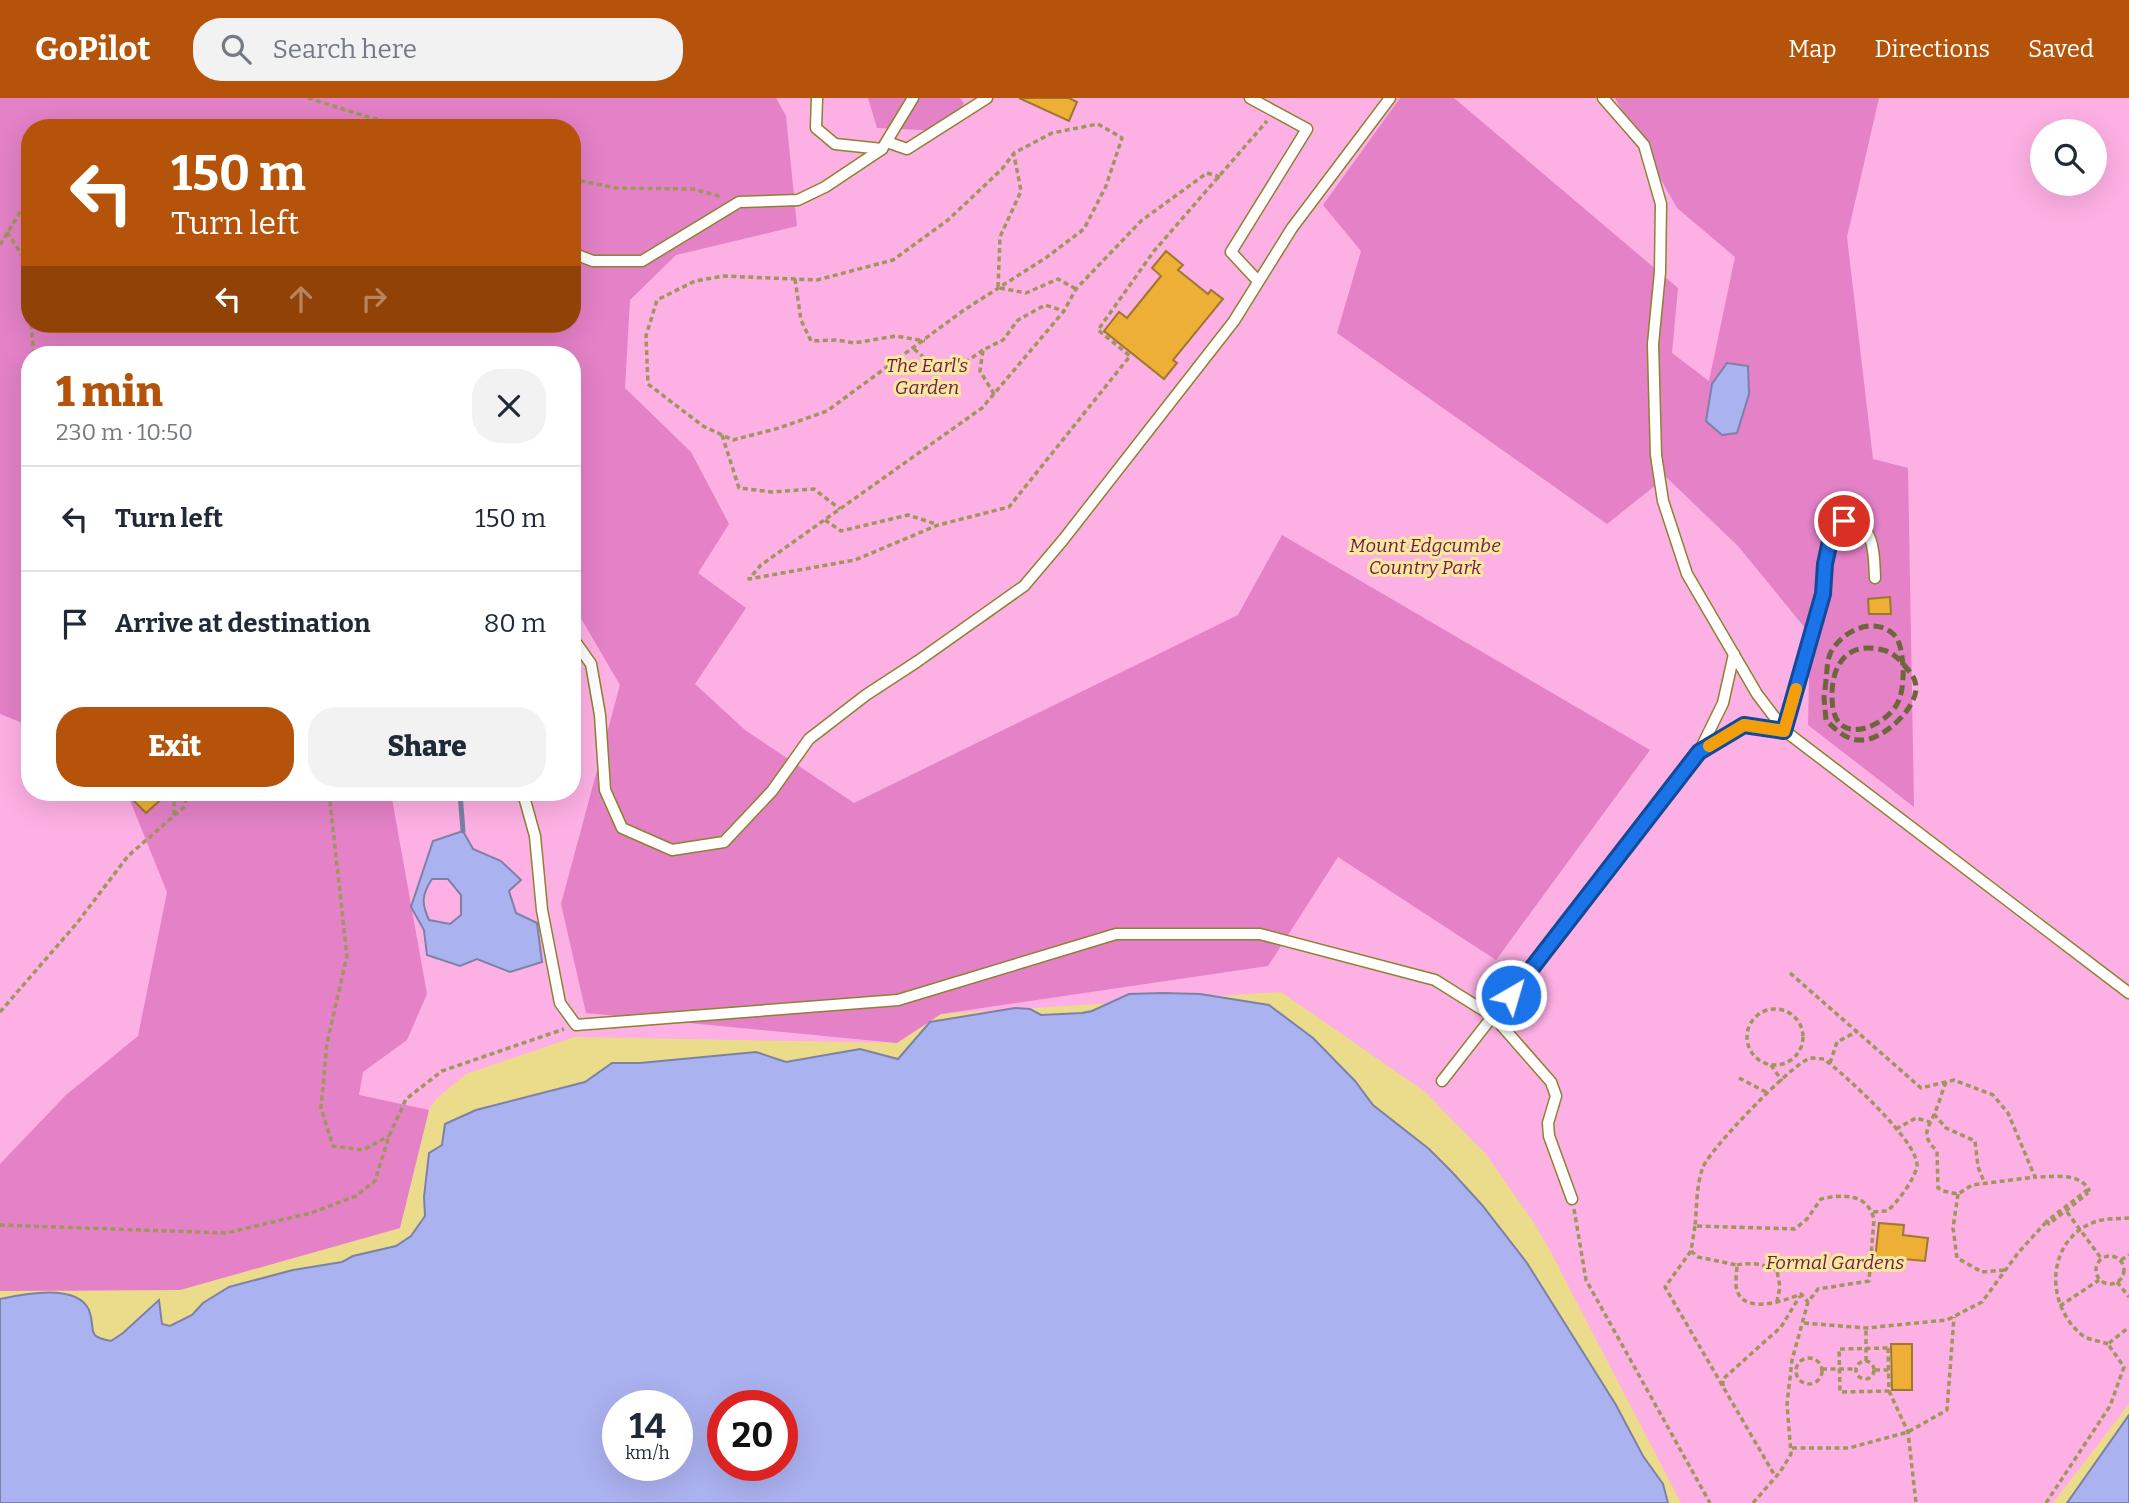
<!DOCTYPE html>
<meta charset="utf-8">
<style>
body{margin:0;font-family:Bitter,serif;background:#f2f2f3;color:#1f2937;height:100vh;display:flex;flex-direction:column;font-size:26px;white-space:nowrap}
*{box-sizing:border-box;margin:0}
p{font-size:23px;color:#747a83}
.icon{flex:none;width:38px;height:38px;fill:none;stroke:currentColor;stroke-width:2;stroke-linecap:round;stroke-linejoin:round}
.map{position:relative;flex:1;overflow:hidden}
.side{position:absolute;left:21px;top:248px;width:560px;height:455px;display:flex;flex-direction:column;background:#fff;border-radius:28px;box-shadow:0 7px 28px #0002}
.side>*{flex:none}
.hud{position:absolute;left:21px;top:21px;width:560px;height:214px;border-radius:28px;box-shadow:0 7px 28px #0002;background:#b45309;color:#fff;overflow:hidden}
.controls{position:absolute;left:2030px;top:21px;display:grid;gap:14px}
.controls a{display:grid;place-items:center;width:77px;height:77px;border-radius:50%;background:#fff;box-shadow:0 7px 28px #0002;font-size:35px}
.speed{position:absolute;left:602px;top:1292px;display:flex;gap:14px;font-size:35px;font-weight:700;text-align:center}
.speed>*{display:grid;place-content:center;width:91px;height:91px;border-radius:50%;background:#fff;box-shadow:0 7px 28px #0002;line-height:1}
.speed small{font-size:18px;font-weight:400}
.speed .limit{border:10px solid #d22;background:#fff;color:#111}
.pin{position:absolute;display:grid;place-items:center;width:60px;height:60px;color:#fff;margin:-30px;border:4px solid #fff;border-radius:50%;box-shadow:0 2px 7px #0007}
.me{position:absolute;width:77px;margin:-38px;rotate:38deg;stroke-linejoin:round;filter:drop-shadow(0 0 5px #0008)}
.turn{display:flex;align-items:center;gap:24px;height:147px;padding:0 35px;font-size:32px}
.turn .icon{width:91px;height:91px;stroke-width:2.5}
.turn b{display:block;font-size:49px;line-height:60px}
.lanes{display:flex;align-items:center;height:66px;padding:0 35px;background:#0003;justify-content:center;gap:35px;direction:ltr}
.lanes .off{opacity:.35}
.round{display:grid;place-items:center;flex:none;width:74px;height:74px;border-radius:28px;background:#f2f2f3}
.head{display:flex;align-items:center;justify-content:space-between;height:119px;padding:0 35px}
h1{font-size:42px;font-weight:800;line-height:52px;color:#b45309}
.button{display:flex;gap:14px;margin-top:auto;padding:14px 35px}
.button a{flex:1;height:80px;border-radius:28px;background:#b45309;color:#fff;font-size:28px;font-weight:800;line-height:80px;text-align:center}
.button a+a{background:#f2f2f3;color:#1f2937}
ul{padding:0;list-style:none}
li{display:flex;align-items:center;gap:21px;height:105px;padding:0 35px;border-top:2px solid #e0e1e3}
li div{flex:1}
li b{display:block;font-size:26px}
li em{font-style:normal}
header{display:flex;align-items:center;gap:42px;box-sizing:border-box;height:98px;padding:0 35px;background:#b45309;color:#fff}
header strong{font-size:33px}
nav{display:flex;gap:38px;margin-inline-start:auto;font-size:24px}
.search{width:490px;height:63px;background:#f2f2f3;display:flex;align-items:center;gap:18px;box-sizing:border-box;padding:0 24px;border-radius:28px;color:#747a83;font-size:26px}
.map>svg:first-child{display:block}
.green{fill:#fdb0e4;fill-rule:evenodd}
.forest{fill:#e481c7;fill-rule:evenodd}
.water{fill:#abb2f0;stroke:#7d81a8;stroke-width:2;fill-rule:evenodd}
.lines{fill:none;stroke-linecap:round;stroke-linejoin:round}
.stream{stroke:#7d81a8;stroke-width:5}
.building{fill:#edaf36;stroke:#9f772d;stroke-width:2}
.lane-casing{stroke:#8f812f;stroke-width:13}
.path{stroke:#a0955b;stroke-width:3.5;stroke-dasharray:5 3.5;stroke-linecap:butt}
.lane{stroke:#fff;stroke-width:10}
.rail{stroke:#6f653b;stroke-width:5;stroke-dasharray:10 5;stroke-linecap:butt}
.route-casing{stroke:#114b97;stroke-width:18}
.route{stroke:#1a73e8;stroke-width:12}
.slow{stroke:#f59e0b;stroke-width:12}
.labels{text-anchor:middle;stroke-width:6;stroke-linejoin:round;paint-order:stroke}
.park-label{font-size:19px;font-style:italic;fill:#6f175b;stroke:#f8e998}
</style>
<header>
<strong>GoPilot</strong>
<div class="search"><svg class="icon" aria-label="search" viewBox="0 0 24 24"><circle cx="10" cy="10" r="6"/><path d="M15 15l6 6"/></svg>Search here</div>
<nav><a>Map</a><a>Directions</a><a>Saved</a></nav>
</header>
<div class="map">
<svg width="2129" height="1405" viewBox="0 0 2129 1405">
<rect width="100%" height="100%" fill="#ebdc8b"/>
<path class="green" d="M0,0H2129V1306L2053,1405H1681L1548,1149L1534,1125L1485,1055L1424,993L1281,894L941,916L897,945L575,939L466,976L436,1001L429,1012L400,1130L180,1192L0,1193ZM30,30H572V226H30ZM2042,33H2095V86H2042ZM30,257H572V695H30Z"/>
<g class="forest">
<path d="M0,0H776L786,18L797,128L676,157L630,202L625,290L691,354L729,426L698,475L746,510L695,586L745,632L854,705L1238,517L1282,437L1650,652L1496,862L1338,759L1268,868L941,916L897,945L586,915L561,806L620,587L572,505V257H30V628L0,616ZM30,30H572V226H30Z"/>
<path d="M868,0H960L964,5L944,33L877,30Z"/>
<path d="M1400,0H1454L1678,190L1672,255L1709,283L1735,159L1677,110L1615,0H1879L1847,139L1873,361L1908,370L1914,709L1808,627L1810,536L1738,448L1666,379L1607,426L1337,235L1361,153L1323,107Z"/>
<path d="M127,695H391L427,896L407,942L363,974L359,997L429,1012L400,1130L180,1192L0,1193V1066L66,997L138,938L167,794Z"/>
</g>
<g class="water">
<path d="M1727,265L1748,268L1749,296L1737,335L1722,337L1706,323L1712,286Z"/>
<path d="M463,733L473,751L501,763L521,782L509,793L516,815L537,825L542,864L510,874L477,861L460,868L427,857L424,832L411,809L433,743ZM432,781H448L461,797V817L450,826L429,822C421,805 422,796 432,781Z"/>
<path d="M1163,895L1200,896L1269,907L1313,940L1355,983L1373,1007L1429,1051L1452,1074L1482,1107L1527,1165L1616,1307L1643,1358L1663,1386L1668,1405H0V1201C22,1196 77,1185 89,1212C97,1232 84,1238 111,1243L123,1235L159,1202L162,1226L170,1228L192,1217L203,1205L229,1189L293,1172L342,1164L353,1158L396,1148L411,1138L425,1118L424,1099L429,1055L442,1047L445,1026L476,1012L585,984L612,965H640L756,954L786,964L860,951L898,961L930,924L1015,910L1030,911L1041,917L1082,915L1092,913L1129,896ZM618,1307H677V1367H618ZM723,1307H782V1367H723Z"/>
<path d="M2129,1317V1405H2067Z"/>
</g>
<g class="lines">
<path class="stream" d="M460,695L463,733"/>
</g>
<g class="building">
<path d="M1019,0H1069L1077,4L1069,23Z"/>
<path d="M1166,153L1183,167L1178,172L1208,196L1211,192L1223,201L1173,262L1177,265L1164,281L1104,233L1119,214L1127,220L1161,178L1152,170Z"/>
<path d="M1890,499L1891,516H1869L1868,501Z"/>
<path d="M126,695H168L146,715Z"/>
<path d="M1879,1125L1904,1127L1903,1137L1928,1140L1925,1163L1892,1160L1891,1164L1875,1162Z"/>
<path d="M1891,1246H1912V1292H1892Z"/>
</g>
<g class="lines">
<g class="lane-casing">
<g id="lane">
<path d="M817,0L816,30L835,46L882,51L913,0"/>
<path d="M1250,0L1307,31L1231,154L1258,183"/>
<path d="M1603,0L1644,47L1661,106L1660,174L1653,246L1656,357L1663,403L1687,476L1757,596L1785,633L2129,895"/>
<path d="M887,44L907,51L987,0"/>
<path d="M572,155L593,163H642L739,104L798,102L825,89L882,51"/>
<path d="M572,539L591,566L600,617L605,692L622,730L672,752L724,744L772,693L809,641L866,597L918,563L1024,488L1063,442L1234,223L1292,130L1390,0"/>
<path d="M1734,556L1723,605L1699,654L1743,627L1785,633"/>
<path d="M1785,633C1797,588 1813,543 1823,498C1828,475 1823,452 1835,430C1839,425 1842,423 1848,424C1876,426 1874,460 1875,480"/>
<path d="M523,695L535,738L542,812L560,905L576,927L898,902L1116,836H1260L1435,882L1494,919L1551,984L1556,998L1548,1025L1549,1038L1572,1101"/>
<path d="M1442,983L1699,654"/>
</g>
</g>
<g class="path">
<path d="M308,0L368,19L418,30"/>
<path d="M1098,26L1122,40L1106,88L1084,131L1047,159L964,212L827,313L779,330L733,342L703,328L648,286L646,238L657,202L695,183L724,178L817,182L893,162L948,122L1002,71L1014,55L1052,35Z"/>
<path d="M1220,79L1207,75L1141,123L1076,191L1064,213L982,310L761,467L749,481L855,462L938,427L1009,409L1130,258L1098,232L1154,153L1267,23"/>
<path d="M572,81L616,90L693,91L722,99"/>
<path d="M7,134L28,166L30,215"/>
<path d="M0,147L30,98"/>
<path d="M795,181L801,222L811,243L837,242L854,245L896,238L925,243"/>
<path d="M998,189L1000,139L1021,93L1014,57"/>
<path d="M1000,190L1026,195L1058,181L1076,191"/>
<path d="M31,226L34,257"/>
<path d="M914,251L934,268L956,271L983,252"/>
<path d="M994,296L980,273L983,252L1003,242L1018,222L1045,207L1064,213"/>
<path d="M722,337L739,390L772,394L814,391L840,411"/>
<path d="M825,422L841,433L908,417L936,426"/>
<path d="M174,695V718"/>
<path d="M329,695L347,858L327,945L321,1010L333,1048L363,1052L389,1038"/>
<path d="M1790,875L1921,990L1954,982L1993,997L2008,1015L2035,1079C2052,1079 2080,1074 2089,1092L2086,1093"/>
<circle cx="1775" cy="939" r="28"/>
<path d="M0,914L77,825L128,758L184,709L187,695"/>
<path d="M1830,965L1837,944L1858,933"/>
<path d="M1771,967L1782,983"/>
<path d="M1739,980L1768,995"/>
<path d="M1946,984C1942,993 1940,1003 1936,1012C1929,1030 1919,1036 1937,1053L1938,1090L1943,1093L1958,1096L1972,1087L2035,1079"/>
<path d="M1934,1016L1946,1030L1975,1043L1978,1069L1985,1086"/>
<path d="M1896,1031L1916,1020L1930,1024"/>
<path d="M2086,1093L2087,1096L2049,1126L2047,1123Z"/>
<path d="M1958,1096L1953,1130L1957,1160L1982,1174L2006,1172"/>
<path d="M1574,1111L1586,1182L1710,1405"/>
<path d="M2067,1114L2101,1160"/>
<path d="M0,1127L226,1135L311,1115L356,1098L375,1083L389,1038L406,1001L442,973L564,931"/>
<path d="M1695,1128L1691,1153L1665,1189L1775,1378"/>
<path d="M1691,1153L1698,1159L1737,1167C1737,1175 1734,1188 1738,1195C1748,1216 1786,1202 1801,1196L1808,1204"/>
<circle cx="2110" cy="1172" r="14"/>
<path d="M2121,1162L2129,1157"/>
<path d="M1737,1167C1751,1164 1764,1166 1777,1173L1780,1189L1777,1203"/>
<path d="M2117,1184L2129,1199"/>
<path d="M2060,1208L2099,1182"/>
<path d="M1804,1225L1866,1230L1947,1222L1982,1204L2018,1155L2047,1123"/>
<path d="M2108,1246C2100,1243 2088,1242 2082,1237C2045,1207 2046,1144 2092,1125C2103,1120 2116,1121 2129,1120"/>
<path d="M1888,1250L1889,1293L1840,1294L1839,1251Z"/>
<circle cx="1809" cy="1273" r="13"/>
<circle cx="1865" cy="1272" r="9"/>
<path d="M1866,1263V1230"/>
<path d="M1822,1271H1856"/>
<path d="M1875,1272H1889"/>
<path d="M1723,1288V1281L1781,1229L1800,1198"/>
<path d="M1889,1293L1908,1334L1916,1405"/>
<path d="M1792,1350H1849L1908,1334L1947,1312L1954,1219"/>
<path d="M1753,1405L1780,1374L1791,1356L1787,1306L1792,1262L1808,1204L1818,1191L1869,1183L1874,1121C1867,1095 1843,1096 1821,1101L1807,1121L1795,1131L1695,1128C1697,1109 1696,1088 1703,1069C1711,1050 1789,969 1808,961C1812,959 1820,961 1824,961C1844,976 1919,1044 1917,1068C1915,1081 1897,1105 1887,1113L1872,1114"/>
<path d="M2046,1405L2110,1308L2124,1269L2108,1246L2129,1229"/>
</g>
<use href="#lane" class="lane"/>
<path class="rail" d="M1826,582L1824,600L1826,622C1836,632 1847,643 1862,642C1883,642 1916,611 1916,590C1916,580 1910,574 1904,567C1898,560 1892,554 1883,552C1841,541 1828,576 1833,611C1840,648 1885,628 1897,606C1904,594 1904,572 1902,559C1901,551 1899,540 1892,535C1872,518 1840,534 1830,556C1827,564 1827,573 1826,582"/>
</g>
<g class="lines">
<g class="route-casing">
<path id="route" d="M1511,897L1699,654L1744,627L1784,633L1823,496L1825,466L1830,443L1837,427L1844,423"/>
</g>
<use href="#route" class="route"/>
<path class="slow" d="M1709,648L1744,627L1784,633L1796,591"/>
</g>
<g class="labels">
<g class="park-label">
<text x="927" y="274">The Earl's<tspan x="927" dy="22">Garden</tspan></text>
<text x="1425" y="454">Mount Edgcumbe<tspan x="1425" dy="22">Country Park</tspan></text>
<text x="1835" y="1171">Formal Gardens</text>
</g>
</g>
</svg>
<div class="controls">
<a><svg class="icon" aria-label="search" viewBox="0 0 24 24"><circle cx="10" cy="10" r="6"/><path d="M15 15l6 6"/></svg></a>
</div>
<div class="speed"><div>14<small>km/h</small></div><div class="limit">20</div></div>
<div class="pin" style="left:1844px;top:423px;background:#d93025"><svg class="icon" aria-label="arrive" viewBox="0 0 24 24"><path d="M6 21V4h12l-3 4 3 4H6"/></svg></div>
<svg class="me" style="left:1511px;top:897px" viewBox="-20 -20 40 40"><circle r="17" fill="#1a73e8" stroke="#fff" stroke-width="3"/><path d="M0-11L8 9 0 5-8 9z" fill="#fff"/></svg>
<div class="hud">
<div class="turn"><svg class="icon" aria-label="left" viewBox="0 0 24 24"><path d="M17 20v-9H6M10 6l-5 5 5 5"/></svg><div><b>150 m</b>Turn left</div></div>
<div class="lanes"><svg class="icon" aria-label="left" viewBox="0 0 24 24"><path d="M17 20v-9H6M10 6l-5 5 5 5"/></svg><svg class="icon off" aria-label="ahead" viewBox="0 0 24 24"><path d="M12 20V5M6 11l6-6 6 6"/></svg><svg class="icon off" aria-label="right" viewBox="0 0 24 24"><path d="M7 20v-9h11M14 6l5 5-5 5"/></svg></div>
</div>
<section class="side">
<div class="head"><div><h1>1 min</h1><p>230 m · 10:50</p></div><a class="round"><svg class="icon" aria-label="close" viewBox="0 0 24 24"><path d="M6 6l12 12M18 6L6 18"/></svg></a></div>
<ul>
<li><svg class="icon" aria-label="left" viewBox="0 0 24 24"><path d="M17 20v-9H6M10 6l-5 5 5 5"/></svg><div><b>Turn left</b></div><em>150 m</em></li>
<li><svg class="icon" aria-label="arrive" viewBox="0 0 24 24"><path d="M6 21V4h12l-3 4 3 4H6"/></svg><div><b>Arrive at destination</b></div><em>80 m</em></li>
</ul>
<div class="button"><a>Exit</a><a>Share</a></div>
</section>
</div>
